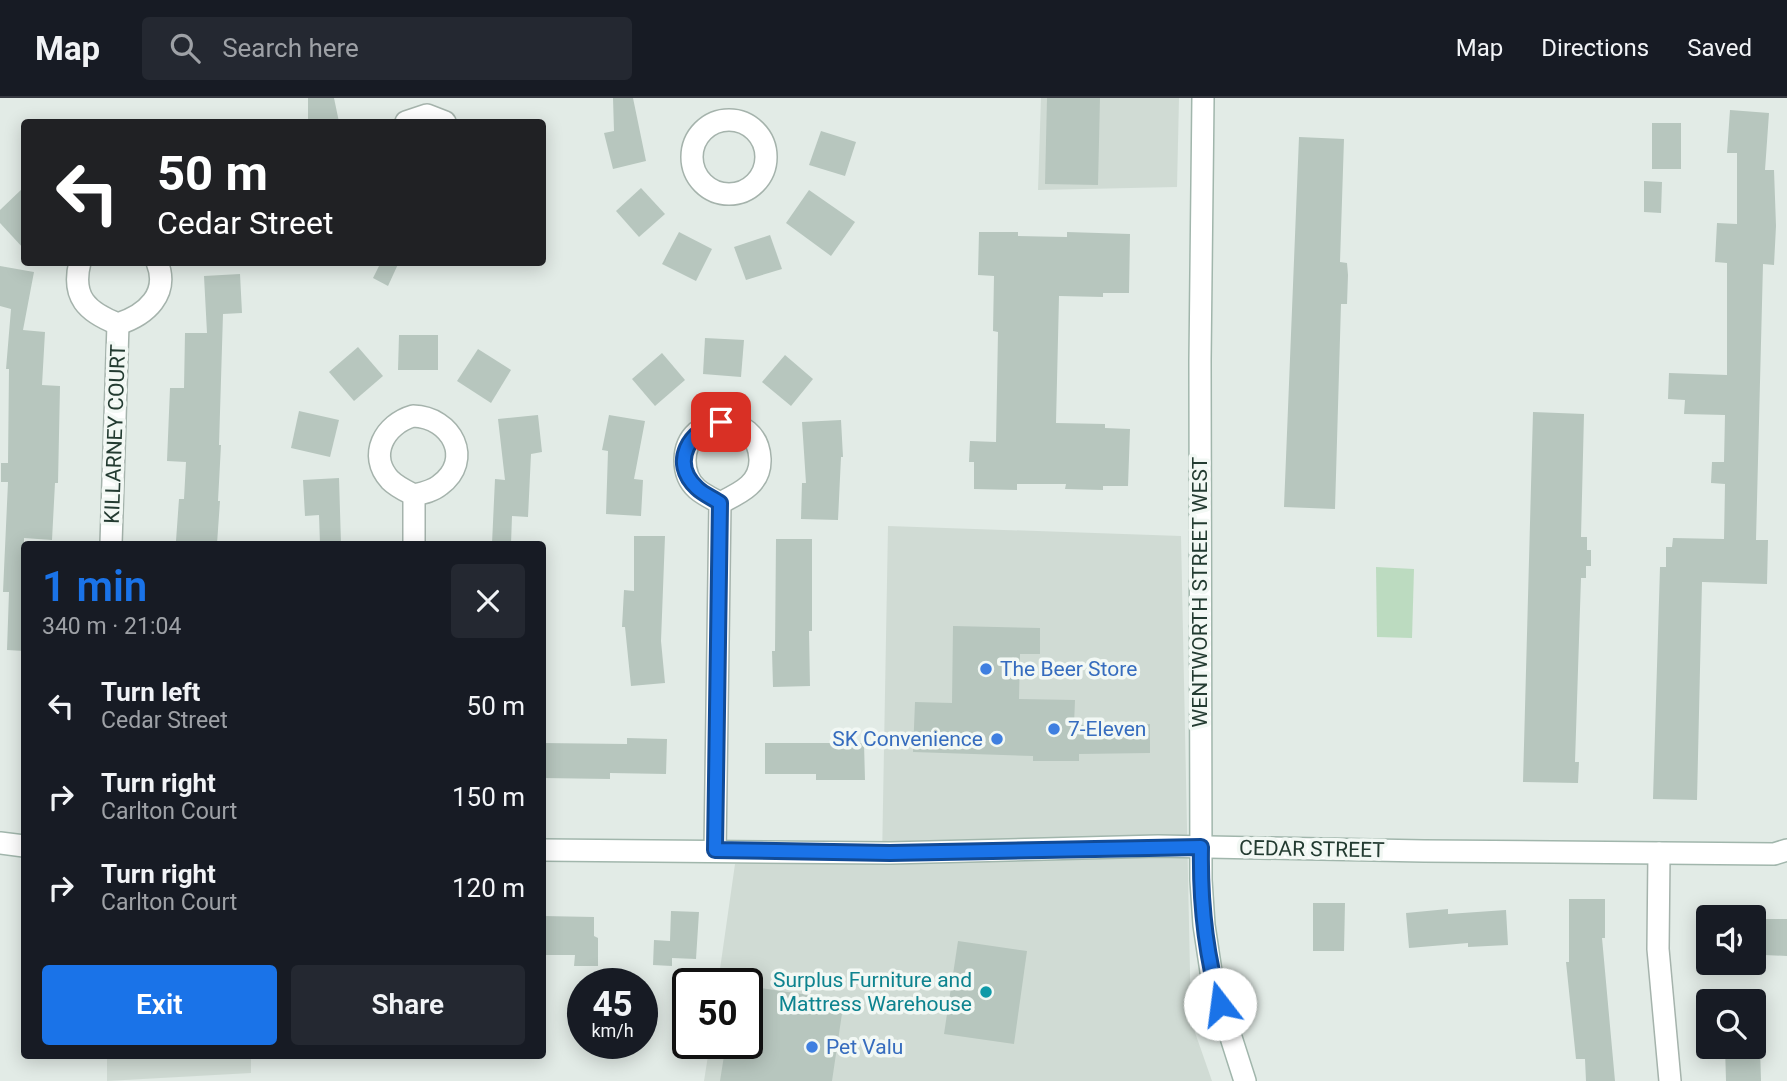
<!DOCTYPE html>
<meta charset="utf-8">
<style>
body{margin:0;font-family:Roboto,sans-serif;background:#242831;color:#f1f3f6;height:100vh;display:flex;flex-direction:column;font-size:26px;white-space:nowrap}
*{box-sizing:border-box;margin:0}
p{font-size:23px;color:#9ea1a6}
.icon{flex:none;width:38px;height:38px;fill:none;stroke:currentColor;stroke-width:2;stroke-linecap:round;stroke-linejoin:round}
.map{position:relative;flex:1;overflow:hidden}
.drawer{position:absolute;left:21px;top:443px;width:525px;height:518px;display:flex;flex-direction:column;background:#171b24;border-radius:7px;box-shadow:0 4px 18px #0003}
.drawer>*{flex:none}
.hud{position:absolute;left:21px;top:21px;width:525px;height:147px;border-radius:7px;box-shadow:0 4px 18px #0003;background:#202124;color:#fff;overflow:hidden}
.buttons{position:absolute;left:1696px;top:807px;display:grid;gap:14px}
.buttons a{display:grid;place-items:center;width:70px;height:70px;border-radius:7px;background:#171b24;box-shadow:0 4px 18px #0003;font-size:35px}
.speed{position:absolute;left:567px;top:870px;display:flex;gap:14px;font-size:35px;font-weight:700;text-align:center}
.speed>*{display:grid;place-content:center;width:91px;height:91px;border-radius:50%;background:#171b24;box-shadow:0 4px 18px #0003;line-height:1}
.speed small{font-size:18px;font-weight:400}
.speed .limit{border:4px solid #111;border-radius:10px;background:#fff;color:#111}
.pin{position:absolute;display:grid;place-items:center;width:60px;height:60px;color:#fff;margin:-30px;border-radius:14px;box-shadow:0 4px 10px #0006}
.me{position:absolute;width:77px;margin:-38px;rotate:345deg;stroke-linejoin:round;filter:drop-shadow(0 0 5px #0008)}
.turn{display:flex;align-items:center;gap:24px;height:147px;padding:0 21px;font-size:32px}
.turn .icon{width:91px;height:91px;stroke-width:2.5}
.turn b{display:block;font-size:49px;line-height:60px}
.round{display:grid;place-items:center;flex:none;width:74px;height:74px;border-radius:7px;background:#242831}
.headline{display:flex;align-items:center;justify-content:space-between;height:119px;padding:0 21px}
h1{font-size:42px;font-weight:600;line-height:52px;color:#1a73e8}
.primary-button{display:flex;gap:14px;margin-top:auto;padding:14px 21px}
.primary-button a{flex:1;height:80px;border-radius:7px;background:#1a73e8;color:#fff;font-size:28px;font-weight:600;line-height:80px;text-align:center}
.primary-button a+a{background:#242831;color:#f1f3f6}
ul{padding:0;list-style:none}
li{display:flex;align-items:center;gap:21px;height:91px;padding:0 21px}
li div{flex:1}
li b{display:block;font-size:26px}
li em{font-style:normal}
header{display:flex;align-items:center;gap:42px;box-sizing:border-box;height:98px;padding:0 35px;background:#171b24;border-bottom:2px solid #363941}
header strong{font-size:33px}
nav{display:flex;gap:38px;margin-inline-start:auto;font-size:24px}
.search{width:490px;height:63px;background:#242831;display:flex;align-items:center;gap:18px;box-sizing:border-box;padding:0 24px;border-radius:7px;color:#9ea1a6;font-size:26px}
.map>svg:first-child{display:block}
.built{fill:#d0dbd4}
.green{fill:#bcdbc0}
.building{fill:#b7c6be}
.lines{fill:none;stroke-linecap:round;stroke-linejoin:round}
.street-casing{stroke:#a5b3ac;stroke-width:24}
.secondary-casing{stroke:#a1b6ac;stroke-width:24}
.street{stroke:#fff;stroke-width:21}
.secondary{stroke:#fff;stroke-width:21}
.route-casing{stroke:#114b97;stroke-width:18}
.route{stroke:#1a73e8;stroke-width:12}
.shop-dot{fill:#3f7fe0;stroke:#f2f8f4;stroke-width:2.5}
.culture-dot{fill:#0f9aa8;stroke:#f2f8f4;stroke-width:2.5}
.labels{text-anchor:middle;stroke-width:7;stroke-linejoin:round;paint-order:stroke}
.street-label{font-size:21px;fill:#233b31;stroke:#f2f8f4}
.shop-label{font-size:21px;fill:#366cbe;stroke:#f2f8f4;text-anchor:start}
.culture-label{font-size:21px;fill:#0d838f;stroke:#f2f8f4;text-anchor:end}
</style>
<header>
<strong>Map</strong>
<div class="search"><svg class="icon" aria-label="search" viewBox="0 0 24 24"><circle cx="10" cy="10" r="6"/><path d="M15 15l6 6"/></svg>Search here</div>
<nav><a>Map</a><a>Directions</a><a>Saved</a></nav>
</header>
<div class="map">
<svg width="1787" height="983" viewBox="0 0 1787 983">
<rect width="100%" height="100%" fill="#e2ebe6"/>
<g class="built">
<path d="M1041,0H1179L1177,89L1038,92Z"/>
<path d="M888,428L1181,438L1191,923L1212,983H704L710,945H747V886L718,885L735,766L882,762Z"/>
<path d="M107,957H251V975L107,983Z"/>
</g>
<path class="green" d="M1376,469L1414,471L1412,540L1377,539Z"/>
<g class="building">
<path d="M308,0H334L339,24H308Z"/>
<path d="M613,0H633L646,63L613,71L604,35L614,33Z"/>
<path d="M1047,0H1100L1098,87L1045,86Z"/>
<path d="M1730,12L1769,15L1765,72H1774L1776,128L1774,167L1763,166L1756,442H1768L1767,486L1702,484L1697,702L1653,701L1660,469H1666V449H1672L1673,440L1724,441L1725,386L1711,385L1712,364H1724L1725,317L1684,316L1685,302L1668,301L1669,275L1727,277V165L1715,164L1717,125L1737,126V55H1727Z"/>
<rect x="1652" y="25" width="29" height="46"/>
<path d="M821,33L856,44L845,78L809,67Z"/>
<path d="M1299,39L1344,41L1340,164L1347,165L1348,177L1347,206H1341L1335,411L1284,409Z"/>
<path d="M1644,83L1662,84L1661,115L1644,114Z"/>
<path d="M24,89V151L0,125V112Z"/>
<path d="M641,90L665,116L639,139L616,113Z"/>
<path d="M809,92L855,124L831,158L786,125Z"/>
<path d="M679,134L712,151L696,183L662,166Z"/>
<path d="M979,134H1018V138L1067,139V134L1130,136L1129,195H1103V199L1059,198L1056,325L1105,326V330L1130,331L1128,388H1103V392L1065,391L1066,386H1017V392L974,391V364H969L970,343L996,344L998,234L993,233L994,178L978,177Z"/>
<path d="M770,137L782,171L746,182L734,149Z"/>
<path d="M381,164H399L388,188L373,180Z"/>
<path d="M0,168L34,174L23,232L45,234L42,287L60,288L58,385H55L52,442L24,440V553L7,552L9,494H3L8,384H1V365H8L9,271H6L11,211L0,208Z"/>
<path d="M240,176L242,215L223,216L219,347H221L218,403H220L217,446L176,443L179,401H184L186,364L167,363L170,290H184L185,235H207L204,178Z"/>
<path d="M399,237H438V272H398Z"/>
<path d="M705,240L744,242L741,279L703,276Z"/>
<path d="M358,249L383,278L354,303L329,274Z"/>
<path d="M478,251L511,272L491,305L457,283Z"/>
<path d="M662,255L685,282L655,308L632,281Z"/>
<path d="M785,257L813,281L791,308L762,284Z"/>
<path d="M299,313L339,322L330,359L291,350Z"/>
<path d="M1533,314L1584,316L1581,439H1587V452H1591V468H1586V480H1581L1575,664H1579L1578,685L1523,684Z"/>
<path d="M538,317L542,354L531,356L528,419L512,418L511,446H492L495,381L505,382L498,321Z"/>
<path d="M609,317L645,323L634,381L643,382L641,418L606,416L608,353L602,352Z"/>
<path d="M841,322L843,359H841L838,422L801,421L802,385H806L802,324Z"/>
<path d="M339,380L341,446H320L319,417L305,418L303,382Z"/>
<path d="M634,438H665L661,543L665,585L631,588L625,529H622L624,492L634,493Z"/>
<path d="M776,441H812V533H809L810,588L773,589L772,553H775Z"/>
<path d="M953,528L1040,530V556H1020L1019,601L1075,602L1074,627L1150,626V655L1079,656V663H1033V658L913,654L915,604L952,605Z"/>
<path d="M627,640L667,641L666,676L610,675V681L542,680V645L627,646Z"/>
<path d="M765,645H864L865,682H816V676H765Z"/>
<path d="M1569,801H1605V840H1602L1615,983H1586L1585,961H1576L1566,864H1569Z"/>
<path d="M1313,805H1345L1344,853H1313Z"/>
<path d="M1448,811V816L1506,812L1508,847L1468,849V845L1409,850L1406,815Z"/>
<path d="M671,813L699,814L696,861L672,860V868L653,867L654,842L670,843Z"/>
<path d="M543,818L594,819V838L598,840V868H574L575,857H542Z"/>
<path d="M1765,821H1787V858L1764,857Z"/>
<path d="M958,843L1027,853L1014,946L944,936Z"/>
<path d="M747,888L844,902L832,983H720L726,945H747Z"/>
<path d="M1725,948H1760L1761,983H1726Z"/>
</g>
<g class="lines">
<g class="street-casing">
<g id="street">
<circle cx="729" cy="59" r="37"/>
<path d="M406,24L427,17L445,24"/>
<path d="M80,164C71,199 87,214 118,226C146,217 170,196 157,164"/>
<path d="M413,318C452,319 474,362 440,387C433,393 423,395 414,397C406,393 397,389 390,382C367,357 385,326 413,318Z"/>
<path d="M111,446L118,226"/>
<path d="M414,446V397"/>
<path d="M715,753L720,405C740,395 761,386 760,361C758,312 686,313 685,362C685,373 689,384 697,391C704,397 713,401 720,405"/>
<path d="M1659,755L1658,851L1670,983"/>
</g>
</g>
<g class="secondary-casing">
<g id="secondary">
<path d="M1203,0L1200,263L1201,782L1204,827L1212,880L1245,983"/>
<path d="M0,745L24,748"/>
<path d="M542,752L890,755L1158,748L1424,753L1774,756L1787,752"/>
</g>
</g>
<use href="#street" class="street"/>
<use href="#secondary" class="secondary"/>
</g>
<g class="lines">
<g class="route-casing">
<path id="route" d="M721,324C690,331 669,364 697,390C703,396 713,400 720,405L715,752L890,755L1201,749C1200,802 1205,854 1220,906"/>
</g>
<use href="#route" class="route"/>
</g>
<g class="shop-dot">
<circle cx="986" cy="571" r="7"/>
<circle cx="1054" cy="631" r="7"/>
<circle cx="997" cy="641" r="7"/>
<circle cx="812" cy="949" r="7"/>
</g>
<circle class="culture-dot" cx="986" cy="894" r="7"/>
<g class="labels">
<g class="street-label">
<text transform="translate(115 336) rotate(-88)" y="7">KILLARNEY COURT</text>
<text transform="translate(1200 494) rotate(-90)" y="7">WENTWORTH STREET WEST</text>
<text transform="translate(1312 751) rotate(1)" y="7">CEDAR STREET</text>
</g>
<g class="shop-label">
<text x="1000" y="578">The Beer Store</text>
<text x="1068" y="638">7-Eleven</text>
<text x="983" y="648" text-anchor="end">SK Convenience</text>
<text x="826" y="956">Pet Valu</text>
</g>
<g class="culture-label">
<text x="972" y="889">Surplus Furniture and<tspan x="972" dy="24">Mattress Warehouse</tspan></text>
</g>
</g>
</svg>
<div class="buttons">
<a><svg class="icon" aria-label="sound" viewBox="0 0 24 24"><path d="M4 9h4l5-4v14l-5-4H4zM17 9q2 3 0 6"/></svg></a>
<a><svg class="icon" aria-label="search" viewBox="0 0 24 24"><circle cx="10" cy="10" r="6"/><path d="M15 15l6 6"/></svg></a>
</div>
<div class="speed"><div>45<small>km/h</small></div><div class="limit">50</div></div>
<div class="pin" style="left:721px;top:324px;background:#d93025"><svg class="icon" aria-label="arrive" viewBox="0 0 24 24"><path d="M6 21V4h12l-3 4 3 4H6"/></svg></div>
<svg class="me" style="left:1220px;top:906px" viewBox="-20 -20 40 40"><circle r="19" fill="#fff"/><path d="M0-13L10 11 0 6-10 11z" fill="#1a73e8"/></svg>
<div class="hud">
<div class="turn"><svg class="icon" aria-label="left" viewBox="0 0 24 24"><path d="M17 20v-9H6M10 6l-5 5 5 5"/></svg><div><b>50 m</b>Cedar Street</div></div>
</div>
<section class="drawer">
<div class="headline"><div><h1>1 min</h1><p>340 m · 21:04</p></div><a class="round"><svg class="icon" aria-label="close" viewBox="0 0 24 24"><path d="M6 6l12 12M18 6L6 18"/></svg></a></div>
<ul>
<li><svg class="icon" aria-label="left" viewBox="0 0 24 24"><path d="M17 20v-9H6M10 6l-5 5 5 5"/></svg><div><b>Turn left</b><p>Cedar Street</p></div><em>50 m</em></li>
<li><svg class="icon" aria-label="right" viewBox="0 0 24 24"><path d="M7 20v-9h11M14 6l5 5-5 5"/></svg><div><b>Turn right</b><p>Carlton Court</p></div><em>150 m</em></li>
<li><svg class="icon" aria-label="right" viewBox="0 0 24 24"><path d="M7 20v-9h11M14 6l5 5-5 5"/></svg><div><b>Turn right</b><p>Carlton Court</p></div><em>120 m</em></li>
</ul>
<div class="primary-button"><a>Exit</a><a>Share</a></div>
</section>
</div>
